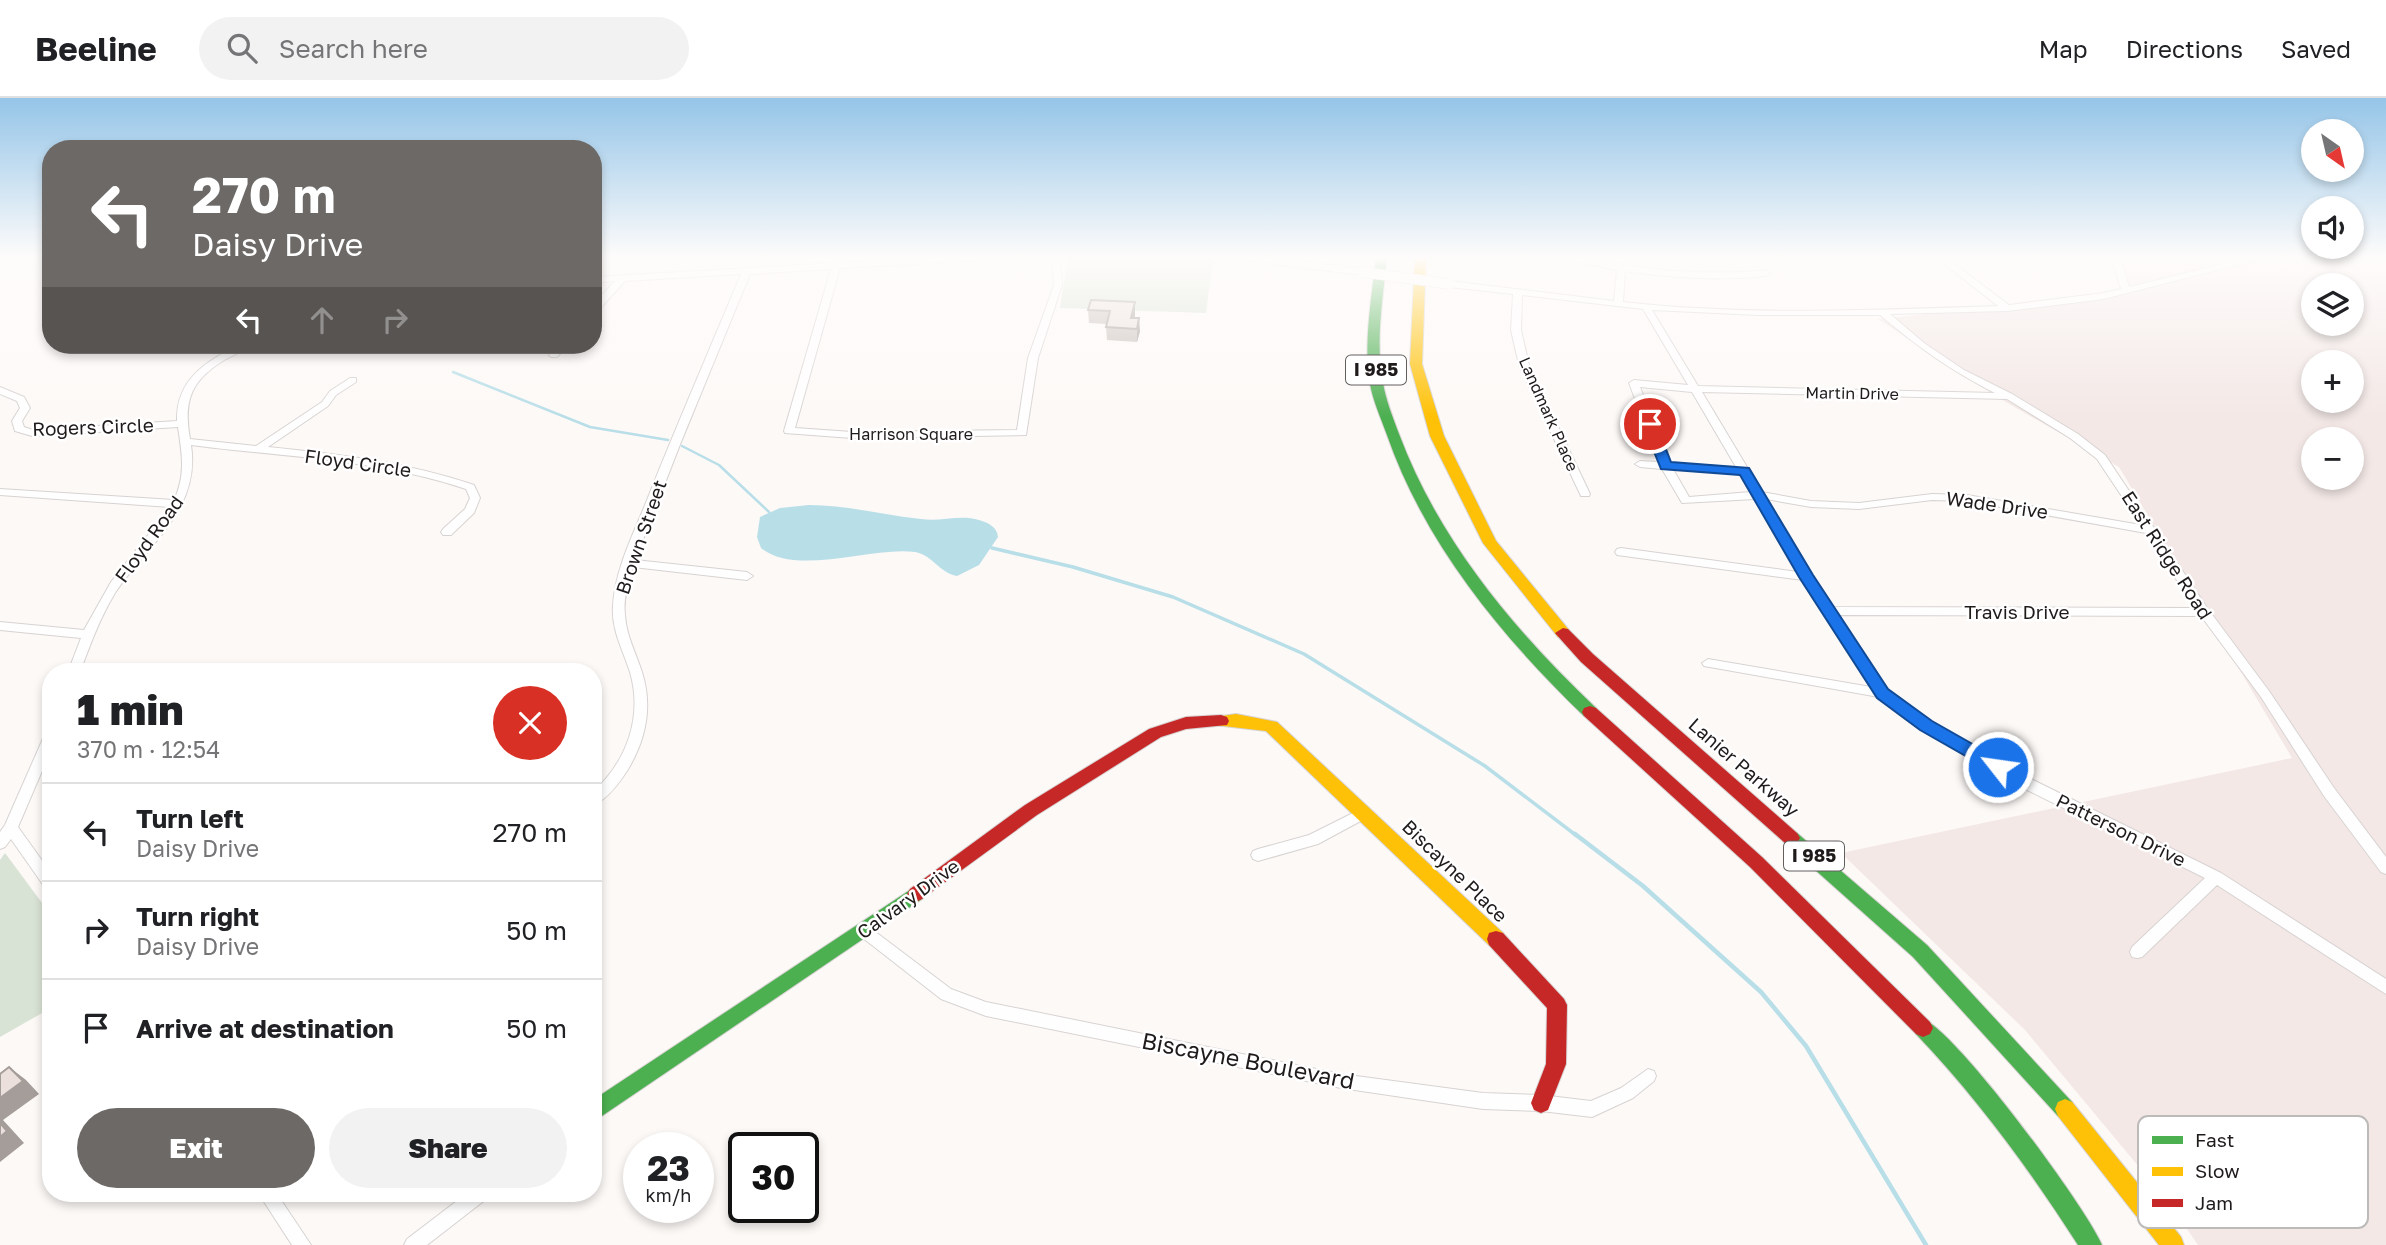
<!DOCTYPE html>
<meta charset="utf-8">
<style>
body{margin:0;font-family:"Golos Text",sans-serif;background:#f2f2f2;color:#202124;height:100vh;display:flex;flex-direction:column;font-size:26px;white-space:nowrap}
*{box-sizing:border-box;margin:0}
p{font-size:23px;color:#757577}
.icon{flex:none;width:38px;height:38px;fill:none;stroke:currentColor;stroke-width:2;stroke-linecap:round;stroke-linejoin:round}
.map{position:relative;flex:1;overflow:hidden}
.side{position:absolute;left:42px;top:565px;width:560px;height:539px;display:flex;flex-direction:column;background:#fff;border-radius:28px;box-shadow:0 4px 10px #0003}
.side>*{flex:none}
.guide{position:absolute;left:42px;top:42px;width:560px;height:214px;border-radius:28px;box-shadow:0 4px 10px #0003;background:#6d6967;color:#fff;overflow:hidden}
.needle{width:46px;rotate:146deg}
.buttons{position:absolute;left:2301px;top:21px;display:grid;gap:14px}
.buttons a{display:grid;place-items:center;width:63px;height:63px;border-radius:50%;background:#fff;box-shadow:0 4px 10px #0003;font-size:35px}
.speed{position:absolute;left:623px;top:1034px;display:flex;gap:14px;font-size:35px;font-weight:700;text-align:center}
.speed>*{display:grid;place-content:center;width:91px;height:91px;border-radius:50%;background:#fff;box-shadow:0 4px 10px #0003;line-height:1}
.speed small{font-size:18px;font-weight:400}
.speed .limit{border:4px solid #111;border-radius:10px;background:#fff;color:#111}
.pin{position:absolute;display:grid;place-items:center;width:60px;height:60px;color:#fff;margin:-30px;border:4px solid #fff;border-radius:50%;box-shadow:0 2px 7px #0007}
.me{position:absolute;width:77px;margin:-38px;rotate:300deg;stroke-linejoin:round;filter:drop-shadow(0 0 5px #0008)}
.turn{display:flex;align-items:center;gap:24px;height:147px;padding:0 35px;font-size:32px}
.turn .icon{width:91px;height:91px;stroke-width:2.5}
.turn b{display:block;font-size:49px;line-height:60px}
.lanes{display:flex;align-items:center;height:66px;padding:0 35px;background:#0003;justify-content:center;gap:35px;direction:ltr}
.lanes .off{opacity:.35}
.round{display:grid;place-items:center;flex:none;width:74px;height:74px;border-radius:37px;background:#f2f2f2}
.head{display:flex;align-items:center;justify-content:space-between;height:119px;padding:0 35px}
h1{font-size:42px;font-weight:800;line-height:52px}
.action{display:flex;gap:14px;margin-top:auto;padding:14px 35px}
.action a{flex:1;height:80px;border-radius:42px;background:#6d6967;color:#fff;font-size:28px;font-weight:800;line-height:80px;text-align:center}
.action a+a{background:#f2f2f2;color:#202124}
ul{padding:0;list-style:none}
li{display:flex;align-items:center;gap:21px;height:98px;padding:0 35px;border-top:2px solid #e0e0e0}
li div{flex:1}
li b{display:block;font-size:26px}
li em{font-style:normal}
header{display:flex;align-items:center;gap:42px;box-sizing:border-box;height:98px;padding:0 35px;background:#fff;border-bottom:2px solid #e0e0e0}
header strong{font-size:33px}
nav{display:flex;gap:38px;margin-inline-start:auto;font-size:24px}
.search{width:490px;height:63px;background:#f2f2f2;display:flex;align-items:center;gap:18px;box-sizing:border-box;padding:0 24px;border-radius:38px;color:#757577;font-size:26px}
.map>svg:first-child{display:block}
.industrial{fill:#f3e8e6;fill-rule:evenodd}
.green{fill:#d9e3d5}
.water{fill:#b8dee8}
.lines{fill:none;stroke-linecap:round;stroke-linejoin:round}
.stream-far2{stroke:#b8dee8;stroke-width:2.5}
.stream-far1{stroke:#b8dee8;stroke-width:3.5}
.stream{stroke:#b8dee8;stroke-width:4.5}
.street-casing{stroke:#d7d3d2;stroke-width:2}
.fast-casing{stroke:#d7d3d2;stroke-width:2}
.slow-casing{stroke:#d7d3d2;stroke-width:2}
.jam-casing{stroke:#d7d3d2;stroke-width:2}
.street{fill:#fffefe;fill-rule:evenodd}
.fast{fill:#4caf50;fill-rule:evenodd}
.slow{fill:#ffc107;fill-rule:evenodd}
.jam{fill:#c62828;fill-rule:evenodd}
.street-bridge-casing{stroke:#d7d3d2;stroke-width:11;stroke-linecap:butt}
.street-bridge{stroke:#fffefe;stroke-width:10}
.wall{fill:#cac1bc}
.shaded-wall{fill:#a49d99}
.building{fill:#ebe0db;stroke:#a49d99;stroke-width:2}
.route{fill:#1a73e8;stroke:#114b97;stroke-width:2}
.labels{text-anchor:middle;stroke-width:5;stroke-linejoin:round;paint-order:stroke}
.far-street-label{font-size:16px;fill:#1f1b1a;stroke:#fff}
.shield{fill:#fff;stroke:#625f5f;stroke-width:2}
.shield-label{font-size:18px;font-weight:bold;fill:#1f1b1a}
.street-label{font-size:19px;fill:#1f1b1a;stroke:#fff}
.near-street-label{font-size:23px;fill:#1f1b1a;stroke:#fff}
.key{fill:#fff;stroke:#bcbbba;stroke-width:2}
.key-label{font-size:19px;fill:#1f1b1a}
</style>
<header>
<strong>Beeline</strong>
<div class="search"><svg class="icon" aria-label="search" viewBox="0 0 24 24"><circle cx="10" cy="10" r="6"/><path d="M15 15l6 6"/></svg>Search here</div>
<nav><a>Map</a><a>Directions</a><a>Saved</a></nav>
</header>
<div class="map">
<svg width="2386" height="1147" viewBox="0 0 2386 1147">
<rect width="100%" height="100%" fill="#fdf9f7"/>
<path class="industrial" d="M2102,158H2386V1147H2198L2169,1105L2025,932L1841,755L2292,660L2119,369L1997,299L1878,221L2137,195ZM2314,187H2352V226H2314ZM2314,264H2352V303H2314ZM2314,341H2352V380H2314Z"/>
<g class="green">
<path d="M1068,158H1169L1213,162L1206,215L1060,210Z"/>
<path d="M5,755L51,817V910L0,939V762Z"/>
</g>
<path class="water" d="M809,407C847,407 883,417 921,421C941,424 960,416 979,422C989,425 997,429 998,439L979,467L957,478C940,475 932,457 915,454C872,448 796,479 761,450L757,439L760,419L780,410Z"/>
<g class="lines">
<g class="stream-far2">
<path d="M453,274L590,329L668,342"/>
<path d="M682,348L719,367L769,414"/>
</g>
<path class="stream-far1" d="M992,450L1073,469L1173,499L1304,556L1485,668L1577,738"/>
<path class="stream" d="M1575,736L1643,788L1761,894L1806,948L1926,1147"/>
<g class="street-casing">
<g id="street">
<path d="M960,158H1013L1009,161L840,170L795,330L852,334L1017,332L1028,260L1054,187L1052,158H1060L1062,187L1038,260L1026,337L852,340L785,335L784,333L831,171L750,176L681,344L635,462L747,474L753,478L747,482L633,469C628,484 623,501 625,517C626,537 636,555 642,574C653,609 646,642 627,673C619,685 607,702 593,707V694C627,663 643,619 630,574C623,552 611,531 613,508C615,471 634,435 647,402C677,326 710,251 741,176L625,183L596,215L593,216V207L615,183L593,185V179Z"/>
<path d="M1231,158H1258L1362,171L1366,174L1362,177L1235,161Z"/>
<path d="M1575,158C1639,171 1701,179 1766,172L1770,175L1766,178C1718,183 1672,180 1625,173L1623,204C1747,218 1874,212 1998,208L1934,158H1944L2009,207L2104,195L2121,191L2111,158H2119L2129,189L2256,158H2272L2104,201L2007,213L1890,216L1924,245L1964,272L2012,296L2078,336L2105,357L2208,511L2269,593L2334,690L2386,759V776L2381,774L2324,698L2261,599L2201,518L1838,517L1886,592L1931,625L2027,679L2221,775L2386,881V896L2217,787L2142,859L2137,860L2132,859L2130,854L2132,849L2205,780L2017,687L1921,631L1879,599L1704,568L1702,565L1708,561L1871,589L1803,482L1617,457L1615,454L1617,451L1621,450L1798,474L1755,401L1682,405L1662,371L1640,369L1635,366L1640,363L1659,364L1629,285L1634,282L1688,287L1643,211L1522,197L1521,232L1529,267L1590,396L1589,398H1581L1519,267L1511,232L1513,196L1449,189L1445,186L1449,183L1614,203L1617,172L1572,163L1571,161ZM1652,212L1758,217H1880C1918,249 1950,272 1995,295L1698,288ZM1640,289L1692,294L1736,369L1670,365ZM1702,294L2007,301L2070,340L2097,361L2141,427L1967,397L1932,396L1859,405L1811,403L1762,394ZM1673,371L1740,376L1751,394L1689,399ZM1766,401L1811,409L1859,411L1932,402L1967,403L2146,435L2195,510L1832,509Z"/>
<path d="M2045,158H2076C2069,162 2052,162 2045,158Z"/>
<path d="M238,247H250C243,253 234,257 226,261C191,282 183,302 190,341L256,348L322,304L330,293L350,280H356V284L336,297L328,308L268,349C338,356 406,364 474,387L480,400L474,415L451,437H443L441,434L443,431L465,411L470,400L466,391C376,361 283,359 191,347C201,412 147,447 115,495C100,520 90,547 80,574H68L81,540L0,532V524L84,532L111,484L170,409L0,397V391L174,402C186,377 182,356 178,329L32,338L15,333L12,323L20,310L17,303L0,296V289L24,299L30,310L22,323L24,329L33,332L177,323C176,281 206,264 238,247Z"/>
<path d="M558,247H568L557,259H551L549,257Z"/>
<path d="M51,631V652L18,729L51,775V793L46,791L11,741L5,749L0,751V734L5,727L45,636L46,633Z"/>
<path d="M1363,710L1368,711L1370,715L1368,719L1318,746L1258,763L1253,761L1251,757L1253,753L1258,751L1309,737Z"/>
<path d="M864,827L869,829L951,891L986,904L1341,976L1483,995L1541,997L1591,1003L1621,990L1648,971L1654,973L1656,978L1654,983L1633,1000L1592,1019L1541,1013L1483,1011L1341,990L986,918L941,901L859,837L857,833L859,829Z"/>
<path d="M259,1096H277L311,1147H292Z"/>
<path d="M466,1096H487L485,1102L427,1147H404L407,1141Z"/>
</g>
</g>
<g class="fast-casing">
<g id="fast">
<path d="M1376,158H1387C1383,200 1375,244 1383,285C1386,303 1393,320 1399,336C1439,443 1514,532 1596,610L1598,614L1596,618H1584C1502,539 1425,446 1387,337C1381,320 1373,303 1370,286C1363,244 1372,200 1376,158Z"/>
<path d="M1791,733L1797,735L1927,847L2072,1004L2075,1011L2072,1018L2065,1021L2058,1018L1913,859L1785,745L1782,740L1785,735Z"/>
<path d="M916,788L922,791L925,796L922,801L593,1024V1002Z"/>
<path d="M1923,921C1957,934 2086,1109 2102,1147H2078C2030,1072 1978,1001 1916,936L1913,930L1916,924Z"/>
</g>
</g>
<g class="slow-casing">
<g id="slow">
<path d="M1415,158H1426L1422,266L1444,338L1496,443L1568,531L1571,535L1568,539H1558L1483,445L1430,338L1410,266Z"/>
<path d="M1236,616L1277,624L1503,835L1505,841L1503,847L1496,849L1489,847L1266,633L1215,627L1213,623L1215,619Z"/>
<path d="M2065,1001L2072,1004L2181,1139L2184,1147H2159L2058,1018L2055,1011L2058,1004Z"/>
</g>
</g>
<g class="jam-casing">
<g id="jam">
<path d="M1563,530L1568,531L1593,556L1797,735L1800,740L1797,745L1791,747L1785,745L1581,564L1555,535Z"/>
<path d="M1590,608L1596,610L1762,759L1930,924L1933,930L1930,936L1923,939L1916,936L1750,769L1584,618L1582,614L1584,610Z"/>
<path d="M1221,617L1227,619L1229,623L1227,627L1186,631L1161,639L1037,717L922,801L916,804L910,801L907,796L910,791L1025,707L1149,631L1186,619Z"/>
<path d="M1496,833L1503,835L1564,901L1567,907L1566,966L1548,1012L1541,1015L1534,1012L1531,1005L1546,966L1547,910L1489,847L1487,841L1489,835Z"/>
</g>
</g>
<use href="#street" class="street"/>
<use href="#fast" class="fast"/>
<use href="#slow" class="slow"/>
<use href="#jam" class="jam"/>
<g class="street-bridge-casing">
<path id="street-bridge" d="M1362,174L1449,186"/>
</g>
<use href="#street-bridge" class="street-bridge"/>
</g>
<path class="wall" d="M1091,202L1135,217V220L1140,233L1137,244L1107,242L1106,229L1107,226L1089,225L1088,212Z"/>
<g class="shaded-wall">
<path d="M1135,204V217L1132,233L1131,220Z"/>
<path d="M1139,220L1140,233L1137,244V231Z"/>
<path d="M9,969L26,982L39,996L3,1022L24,1045L0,1064V1000Z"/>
</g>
<g class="building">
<path d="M1091,202L1135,204L1131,220H1139L1137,231L1106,229L1110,213L1088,212Z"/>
<path d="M9,969L23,983L0,1000V976Z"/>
<path d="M0,1025L7,1033L0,1039Z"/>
</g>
<linearGradient id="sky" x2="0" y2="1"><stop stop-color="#95c5e8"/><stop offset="0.5" stop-color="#fefcfb"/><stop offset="1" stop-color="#fefcfb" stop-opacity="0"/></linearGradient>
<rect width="2386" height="319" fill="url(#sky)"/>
<path class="route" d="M1650,322L1656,326L1671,364L1749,370L1813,477L1888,591L1932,623L2004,664L2006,669L2004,673H1992L1920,632L1877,600L1799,479L1740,377L1661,371L1643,326Z"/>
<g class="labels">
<g class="far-street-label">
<text transform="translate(1852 295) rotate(1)" y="6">Martin Drive</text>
<text transform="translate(1549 316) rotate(66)" y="6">Landmark Place</text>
<text x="911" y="342">Harrison Square</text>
</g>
<g class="shield">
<rect x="1346" y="257.5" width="60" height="29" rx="5"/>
<rect x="1784" y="743.5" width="60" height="29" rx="5"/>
</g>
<g class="shield-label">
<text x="1376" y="278">I 985</text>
<text x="1814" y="764">I 985</text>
</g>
<g class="street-label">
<text transform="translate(93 329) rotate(-2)" y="7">Rogers Circle</text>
<text transform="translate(358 365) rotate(8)" y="7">Floyd Circle</text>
<text transform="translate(1997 407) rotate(8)" y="7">Wade Drive</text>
<text transform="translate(641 439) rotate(-71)" y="7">Brown Street</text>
<text transform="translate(149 441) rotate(-54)" y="7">Floyd Road</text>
<text transform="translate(2167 457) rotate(57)" y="7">East Ridge Road</text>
<text x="2017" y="521">Travis Drive</text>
<text transform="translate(1744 669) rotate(41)" y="7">Lanier Parkway</text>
<text transform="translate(2121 732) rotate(26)" y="7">Patterson Drive</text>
<text transform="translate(1455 773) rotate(44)" y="7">Biscayne Place</text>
<text transform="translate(908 801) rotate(-36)" y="7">Calvary Drive</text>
</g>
<g class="near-street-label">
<text transform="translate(1248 963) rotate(11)" y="8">Biscayne Boulevard</text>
</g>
</g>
<rect x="2138" y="1018" width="230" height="112" rx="10" class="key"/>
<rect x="2152" y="1038" width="31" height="8" fill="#4caf50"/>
<rect x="2152" y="1069" width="31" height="9" fill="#ffc107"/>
<rect x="2152" y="1101" width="31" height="8" fill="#c62828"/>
<g class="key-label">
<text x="2195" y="1049">Fast</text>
<text x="2195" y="1080">Slow</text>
<text x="2195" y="1112">Jam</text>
</g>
</svg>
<div class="buttons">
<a><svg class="needle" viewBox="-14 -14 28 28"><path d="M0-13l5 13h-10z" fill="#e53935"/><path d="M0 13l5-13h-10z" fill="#757577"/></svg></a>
<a><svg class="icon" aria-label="sound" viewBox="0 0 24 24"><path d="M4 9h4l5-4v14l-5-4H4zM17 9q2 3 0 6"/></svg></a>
<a><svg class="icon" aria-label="layers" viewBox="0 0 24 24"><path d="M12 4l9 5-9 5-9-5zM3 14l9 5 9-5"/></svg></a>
<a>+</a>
<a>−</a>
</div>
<div class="speed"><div>23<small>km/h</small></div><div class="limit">30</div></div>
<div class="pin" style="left:1650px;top:326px;background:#d93025"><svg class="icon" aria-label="arrive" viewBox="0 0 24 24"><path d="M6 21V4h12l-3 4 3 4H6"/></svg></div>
<svg class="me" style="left:1998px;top:669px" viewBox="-20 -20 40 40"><circle r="17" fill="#1a73e8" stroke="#fff" stroke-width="3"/><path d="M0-11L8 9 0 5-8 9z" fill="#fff"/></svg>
<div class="guide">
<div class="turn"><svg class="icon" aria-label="left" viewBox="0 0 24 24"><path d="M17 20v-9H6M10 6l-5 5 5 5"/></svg><div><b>270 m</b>Daisy Drive</div></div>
<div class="lanes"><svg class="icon" aria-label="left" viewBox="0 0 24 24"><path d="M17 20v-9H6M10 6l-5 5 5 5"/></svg><svg class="icon off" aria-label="ahead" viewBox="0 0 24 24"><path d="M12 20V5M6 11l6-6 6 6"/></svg><svg class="icon off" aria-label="right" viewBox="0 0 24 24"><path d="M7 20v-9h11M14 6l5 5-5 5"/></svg></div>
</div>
<section class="side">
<div class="head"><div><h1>1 min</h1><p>370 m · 12:54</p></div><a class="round" style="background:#d93025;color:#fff"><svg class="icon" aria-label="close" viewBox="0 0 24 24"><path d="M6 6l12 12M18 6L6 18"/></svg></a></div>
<ul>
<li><svg class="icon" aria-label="left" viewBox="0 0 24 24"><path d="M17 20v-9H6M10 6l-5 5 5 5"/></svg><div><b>Turn left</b><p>Daisy Drive</p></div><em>270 m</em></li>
<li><svg class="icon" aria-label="right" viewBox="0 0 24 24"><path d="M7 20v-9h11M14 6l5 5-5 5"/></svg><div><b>Turn right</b><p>Daisy Drive</p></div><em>50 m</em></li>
<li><svg class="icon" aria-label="arrive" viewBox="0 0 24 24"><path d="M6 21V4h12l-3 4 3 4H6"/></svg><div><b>Arrive at destination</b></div><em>50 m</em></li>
</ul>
<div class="action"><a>Exit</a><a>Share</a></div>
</section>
</div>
